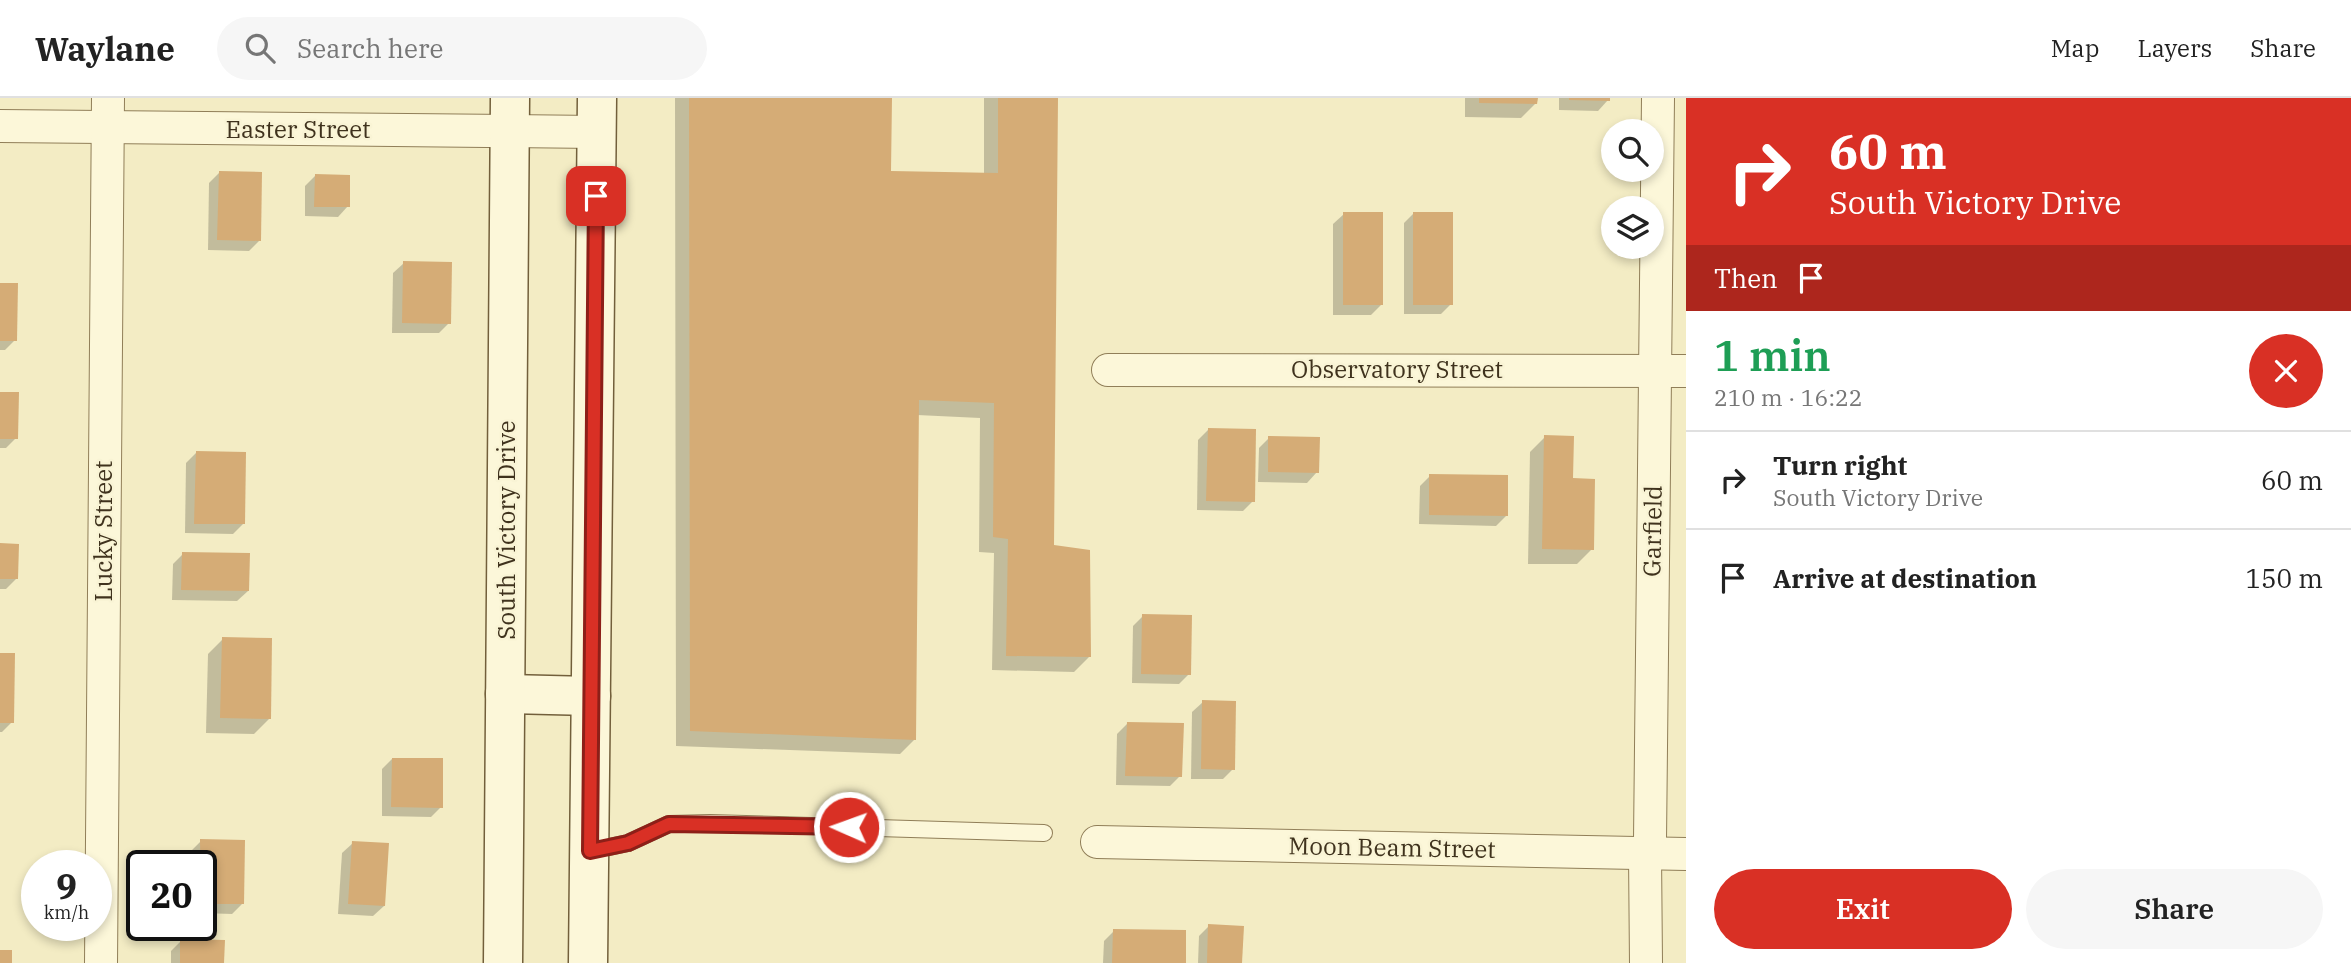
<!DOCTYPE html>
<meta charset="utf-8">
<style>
body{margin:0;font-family:"IBM Plex Serif",serif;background:#f6f6f6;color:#222;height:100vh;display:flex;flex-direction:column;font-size:26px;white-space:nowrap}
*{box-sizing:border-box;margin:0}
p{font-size:23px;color:#767676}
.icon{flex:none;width:38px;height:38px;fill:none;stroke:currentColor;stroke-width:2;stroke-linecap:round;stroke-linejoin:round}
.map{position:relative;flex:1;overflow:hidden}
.side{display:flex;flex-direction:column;background:#fff;width:665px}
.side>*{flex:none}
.hud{background:#d93025;color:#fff;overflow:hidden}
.buttons{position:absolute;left:1601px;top:21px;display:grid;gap:14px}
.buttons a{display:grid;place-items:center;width:63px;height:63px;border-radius:50%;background:#fff;box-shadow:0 4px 10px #0003;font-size:35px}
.speed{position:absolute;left:21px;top:752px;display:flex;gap:14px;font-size:35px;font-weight:700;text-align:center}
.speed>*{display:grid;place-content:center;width:91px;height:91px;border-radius:50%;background:#fff;box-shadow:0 4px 10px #0003;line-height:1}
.speed small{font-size:18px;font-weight:400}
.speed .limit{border:4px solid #111;border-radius:10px;background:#fff;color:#111}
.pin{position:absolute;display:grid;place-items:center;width:60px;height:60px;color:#fff;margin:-30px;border-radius:14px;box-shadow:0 4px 10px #0006}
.me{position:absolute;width:77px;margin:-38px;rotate:272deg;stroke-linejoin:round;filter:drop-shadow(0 0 5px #0008)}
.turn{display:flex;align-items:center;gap:24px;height:147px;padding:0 28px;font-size:32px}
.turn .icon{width:91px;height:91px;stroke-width:2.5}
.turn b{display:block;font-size:49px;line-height:60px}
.then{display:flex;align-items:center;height:66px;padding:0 28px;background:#0003;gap:14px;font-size:26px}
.round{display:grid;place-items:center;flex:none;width:74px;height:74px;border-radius:37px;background:#f6f6f6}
.headline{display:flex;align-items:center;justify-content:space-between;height:119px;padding:0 28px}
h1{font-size:42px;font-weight:600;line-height:52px;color:#1e9e55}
.primary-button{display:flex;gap:14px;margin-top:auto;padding:14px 28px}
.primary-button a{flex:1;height:80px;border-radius:42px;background:#d93025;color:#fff;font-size:28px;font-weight:600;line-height:80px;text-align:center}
.primary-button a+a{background:#f6f6f6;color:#222}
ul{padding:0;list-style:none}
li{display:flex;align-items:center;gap:21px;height:98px;padding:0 28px;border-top:2px solid #e0e0e0}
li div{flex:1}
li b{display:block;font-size:26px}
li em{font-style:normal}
header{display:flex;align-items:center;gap:42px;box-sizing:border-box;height:98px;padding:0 35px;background:#fff;border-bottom:2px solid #e0e0e0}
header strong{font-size:33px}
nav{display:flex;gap:38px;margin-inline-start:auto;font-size:24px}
.search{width:490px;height:63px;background:#f6f6f6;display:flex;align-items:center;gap:18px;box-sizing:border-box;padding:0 24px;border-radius:38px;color:#767676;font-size:26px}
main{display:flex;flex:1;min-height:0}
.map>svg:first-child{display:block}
.shadow{fill:#0003}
.building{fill:#d5ac76}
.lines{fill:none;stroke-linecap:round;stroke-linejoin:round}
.lane-casing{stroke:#907e58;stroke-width:18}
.street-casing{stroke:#907e58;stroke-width:34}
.secondary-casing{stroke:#725f3b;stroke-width:41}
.lane{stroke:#fcf7d9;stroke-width:16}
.street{stroke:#fcf7d9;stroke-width:32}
.secondary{stroke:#fcf7d9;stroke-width:38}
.route-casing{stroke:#8d1f18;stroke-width:18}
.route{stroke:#d93025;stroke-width:12}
.labels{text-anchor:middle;stroke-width:5;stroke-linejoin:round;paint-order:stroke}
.street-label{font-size:24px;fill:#3f321d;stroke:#f9f4d5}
</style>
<header>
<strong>Waylane</strong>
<div class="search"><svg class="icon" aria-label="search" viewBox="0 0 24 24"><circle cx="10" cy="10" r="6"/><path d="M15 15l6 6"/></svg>Search here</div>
<nav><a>Map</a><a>Layers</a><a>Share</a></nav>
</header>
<main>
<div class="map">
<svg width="1686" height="865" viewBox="0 0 1686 865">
<rect width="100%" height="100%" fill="#f3ecc4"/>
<g class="shadow">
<path d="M675,0H890V75L984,76V0H1057L1052,449L1089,559L1074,574L992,572L994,455L979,454L980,320L917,317L915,641L900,656L676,648Z"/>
<path d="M1465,0H1536V5L1521,20L1465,19Z"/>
<path d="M1559,0H1608V2L1598,13L1559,12Z"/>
<path d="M219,75L259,143L249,153L208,152L209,85Z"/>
<path d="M315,78L348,108L338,119L305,118V88Z"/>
<path d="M1414,115L1451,206L1441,216H1404V125Z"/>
<path d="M1344,116L1381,207L1371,217H1333V126Z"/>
<path d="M404,165L449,225L439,235H392L393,175Z"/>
<path d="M0,187L15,242L5,252H0Z"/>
<path d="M0,296L16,340L6,350H0Z"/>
<path d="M1208,332L1253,403L1243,413L1197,412L1198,342Z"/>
<path d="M1545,339L1571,382L1592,451L1577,466H1528L1530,354Z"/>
<path d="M1269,340L1317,374L1307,385L1258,384L1259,350Z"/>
<path d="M196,355L243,426L233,436L185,435L186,365Z"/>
<path d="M1430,378L1506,418L1496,428L1419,426L1420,388Z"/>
<path d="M0,447L16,481L6,491H0Z"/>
<path d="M183,456L248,493L237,503L172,502L173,466Z"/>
<path d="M1143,518L1189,576L1179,586L1132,585L1133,528Z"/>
<path d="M223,541L269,621L254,636L206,635L208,556Z"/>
<path d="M0,557L12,624L2,634H0Z"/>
<path d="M1203,604L1233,671L1223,681H1191L1192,614Z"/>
<path d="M1127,626L1180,678L1170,688L1116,687L1117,636Z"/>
<path d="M392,661L441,709L431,719L382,718V671Z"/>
<path d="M201,743L242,806L232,816L201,815V768H190L191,753Z"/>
<path d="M353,745L384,808L373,818L338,816L342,755Z"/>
<path d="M1209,828L1242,830L1240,865H1198L1199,838Z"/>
<path d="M1114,833L1185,834L1184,865H1103L1104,843Z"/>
<path d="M181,843H223L222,865H171V853Z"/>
</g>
<g class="building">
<path d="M689,0H892L891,73L998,75V0H1058L1054,447L1090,452L1091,559L1006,558L1008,441L993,439L994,305L919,302L916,642L690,633Z"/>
<path d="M1479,0H1538L1537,6L1479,5Z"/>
<path d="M1569,0H1610V3L1569,2Z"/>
<path d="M219,73L262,74L261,143L217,142Z"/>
<path d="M315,76L350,77V109H314Z"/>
<rect x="1343" y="114" width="40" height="93"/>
<rect x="1413" y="114" width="40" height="93"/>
<path d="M403,163L452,164L451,226L402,225Z"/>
<path d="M0,185H18L17,243H0Z"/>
<path d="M0,294H19L18,341H0Z"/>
<path d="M1208,330L1256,331L1255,404L1206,403Z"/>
<path d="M1544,337L1574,338L1573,380L1595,381L1594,452L1542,451Z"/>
<path d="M1268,338L1320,339L1319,375L1268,374Z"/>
<path d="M196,353L246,354L245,426H194Z"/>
<path d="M1429,376L1508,377V418L1429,417Z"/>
<path d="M0,445L19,446L18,481H0Z"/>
<path d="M182,454L250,455L249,493L181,492Z"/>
<path d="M1142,516L1192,517L1191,577L1141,576Z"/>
<path d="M222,539L272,540L271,621L220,620Z"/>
<path d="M0,555H15L14,625H0Z"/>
<path d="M1202,602L1236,603L1235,672L1201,671Z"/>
<path d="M1127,624L1184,625L1182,679L1125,678Z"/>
<path d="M392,660H443V710L391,709Z"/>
<path d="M200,741L245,742L244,806H201Z"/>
<path d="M352,743L389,745L385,808L348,806Z"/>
<path d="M1208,826L1244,828L1242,865H1207Z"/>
<path d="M1113,831L1186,832V865H1112Z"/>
<path d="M180,841L225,842L224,865H180Z"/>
<rect x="0" y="852" width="12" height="13"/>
</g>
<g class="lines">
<g class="lane-casing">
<path id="lane" d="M590,753L628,745L669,726L710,725L1044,735"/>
</g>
<g class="street-casing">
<g id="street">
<path d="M0,28L597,34"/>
<path d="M1108,272L1686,273"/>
<path d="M1097,744L1686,756"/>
<path d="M101,865L108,0"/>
<path d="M1646,865L1645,756L1650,742L1658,0"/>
</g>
</g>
<g class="secondary-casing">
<g id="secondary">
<path d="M505,596L591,598"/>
<path d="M503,865L510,0"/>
<path d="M588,865L597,0"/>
</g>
</g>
<use href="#lane" class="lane"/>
<use href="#street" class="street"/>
<use href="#secondary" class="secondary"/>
</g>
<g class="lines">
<g class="route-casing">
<path id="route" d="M596,98L590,753L628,745L669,726L849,729"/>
</g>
<use href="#route" class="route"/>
</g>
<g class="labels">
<g class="street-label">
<text x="298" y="40">Easter Street</text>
<text x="1397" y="280">Observatory Street</text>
<text transform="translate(507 432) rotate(-90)" y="8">South Victory Drive</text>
<text transform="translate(104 433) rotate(-90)" y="8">Lucky Street</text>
<text transform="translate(1653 433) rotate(-89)" y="8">Garfield</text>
<text transform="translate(1392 750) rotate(1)" y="8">Moon Beam Street</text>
</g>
</g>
</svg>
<div class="buttons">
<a><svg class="icon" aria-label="search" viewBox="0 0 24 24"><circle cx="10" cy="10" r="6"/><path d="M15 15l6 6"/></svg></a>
<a><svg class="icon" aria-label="layers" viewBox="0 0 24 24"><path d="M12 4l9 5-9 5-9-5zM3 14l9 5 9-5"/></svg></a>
</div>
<div class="speed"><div>9<small>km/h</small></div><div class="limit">20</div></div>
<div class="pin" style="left:596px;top:98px;background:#d93025"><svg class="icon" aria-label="arrive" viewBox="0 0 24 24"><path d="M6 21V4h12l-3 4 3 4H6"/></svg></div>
<svg class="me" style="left:849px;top:729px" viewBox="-20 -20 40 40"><circle r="17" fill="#d93025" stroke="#fff" stroke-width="3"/><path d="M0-11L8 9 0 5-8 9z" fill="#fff"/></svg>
</div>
<section class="side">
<div class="hud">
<div class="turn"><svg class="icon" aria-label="right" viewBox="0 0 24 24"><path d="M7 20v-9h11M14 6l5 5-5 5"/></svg><div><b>60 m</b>South Victory Drive</div></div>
<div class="then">Then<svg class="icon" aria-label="arrive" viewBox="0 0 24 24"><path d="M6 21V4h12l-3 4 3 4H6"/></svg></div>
</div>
<div class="headline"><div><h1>1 min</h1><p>210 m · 16:22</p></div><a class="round" style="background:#d93025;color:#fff"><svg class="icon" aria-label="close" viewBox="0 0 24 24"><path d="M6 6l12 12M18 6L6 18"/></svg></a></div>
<ul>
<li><svg class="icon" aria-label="right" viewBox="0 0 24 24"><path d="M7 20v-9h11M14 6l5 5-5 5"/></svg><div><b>Turn right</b><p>South Victory Drive</p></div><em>60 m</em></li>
<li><svg class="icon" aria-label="arrive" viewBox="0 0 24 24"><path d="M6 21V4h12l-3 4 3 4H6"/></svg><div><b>Arrive at destination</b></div><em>150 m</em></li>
</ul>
<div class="primary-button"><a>Exit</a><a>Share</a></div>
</section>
</main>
